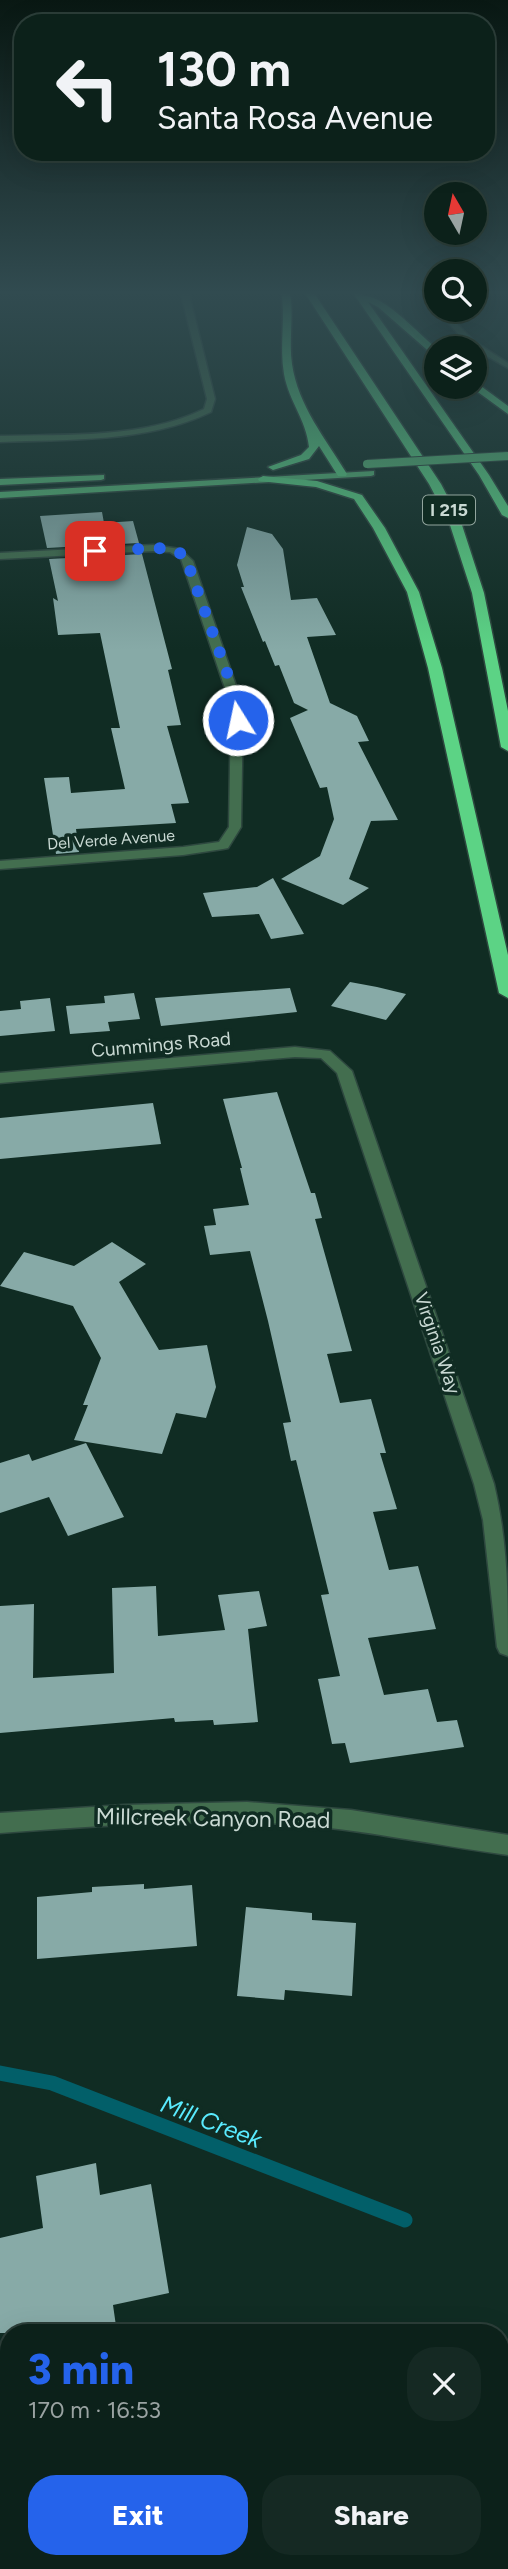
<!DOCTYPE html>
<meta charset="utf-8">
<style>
body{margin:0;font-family:Figtree,sans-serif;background:#152923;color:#f1f3f6;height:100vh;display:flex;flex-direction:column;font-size:26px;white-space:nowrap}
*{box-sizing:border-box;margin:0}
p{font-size:23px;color:#9aa3a2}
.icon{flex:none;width:38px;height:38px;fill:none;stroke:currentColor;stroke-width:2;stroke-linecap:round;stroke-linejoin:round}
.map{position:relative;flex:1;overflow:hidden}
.sheet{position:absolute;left:0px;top:2324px;width:509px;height:245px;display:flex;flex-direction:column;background:#0c211a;border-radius:28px 28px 0 0;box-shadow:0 7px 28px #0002,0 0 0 2px #2c3e39}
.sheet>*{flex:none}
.guide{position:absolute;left:14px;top:14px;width:481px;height:147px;border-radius:28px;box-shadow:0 7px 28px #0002,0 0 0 2px #2c3e39;background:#0c211a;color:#f1f3f6;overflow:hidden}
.needle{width:46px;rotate:351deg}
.controls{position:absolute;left:424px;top:182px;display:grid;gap:14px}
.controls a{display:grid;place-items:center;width:63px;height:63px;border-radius:50%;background:#0c211a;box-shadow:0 7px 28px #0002,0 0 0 2px #2c3e39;font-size:35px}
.pin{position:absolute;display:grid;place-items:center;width:60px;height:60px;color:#fff;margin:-30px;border-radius:14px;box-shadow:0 4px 10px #0006}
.me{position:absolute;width:77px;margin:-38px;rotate:350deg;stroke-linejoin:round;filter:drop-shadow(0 0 5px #0008)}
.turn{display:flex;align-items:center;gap:24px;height:147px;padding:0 28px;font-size:32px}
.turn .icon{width:91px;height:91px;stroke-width:2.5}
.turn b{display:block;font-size:49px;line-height:60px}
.round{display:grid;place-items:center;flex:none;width:74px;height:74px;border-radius:28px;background:#152923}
.overview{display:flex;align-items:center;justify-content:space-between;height:119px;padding:0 28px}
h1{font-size:42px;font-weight:800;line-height:52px;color:#2563eb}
.button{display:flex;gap:14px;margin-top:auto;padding:14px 28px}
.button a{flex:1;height:80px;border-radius:28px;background:#2563eb;color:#fff;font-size:28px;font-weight:800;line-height:80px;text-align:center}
.button a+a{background:#152923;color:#f1f3f6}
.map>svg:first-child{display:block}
.green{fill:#233715}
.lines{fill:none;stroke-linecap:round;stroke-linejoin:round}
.stream{stroke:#025f69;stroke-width:15}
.building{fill:#87aaa7}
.minor-casing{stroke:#2e483f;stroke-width:3}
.major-casing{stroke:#2e483f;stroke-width:3}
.highway-casing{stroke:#2e483f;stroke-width:3}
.minor{fill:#436e4f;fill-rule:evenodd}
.major{fill:#56b676;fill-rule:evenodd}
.highway{fill:#5cd385;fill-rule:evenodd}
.major-bridge-casing{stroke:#2e483f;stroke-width:10;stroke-linecap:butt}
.major-bridge{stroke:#56b676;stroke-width:8}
.route{stroke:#2563eb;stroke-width:12;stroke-dasharray:0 21.6}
.labels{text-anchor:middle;stroke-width:7;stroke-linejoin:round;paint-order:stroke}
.far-street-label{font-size:16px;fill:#c9d9d3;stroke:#102c23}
.shield{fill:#102c23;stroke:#92a59e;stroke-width:2}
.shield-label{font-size:18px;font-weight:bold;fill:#c9d9d3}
.street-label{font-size:19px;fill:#c9d9d3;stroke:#102c23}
.near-street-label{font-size:23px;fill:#c9d9d3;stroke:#102c23}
.near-water-label{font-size:24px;font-style:italic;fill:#59eafe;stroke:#102c23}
</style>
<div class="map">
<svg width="508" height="2569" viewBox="0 0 508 2569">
<rect width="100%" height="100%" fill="#102c23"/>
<path class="green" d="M218,2560H368L369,2569H218Z"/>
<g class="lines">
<path class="stream" d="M0,2073L52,2083L405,2220"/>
</g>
<g class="building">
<path d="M102,512L104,523L133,521L139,543L47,548L40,516Z"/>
<path d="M247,527L272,534L283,549L291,600L317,598L336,635L307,637L330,703L357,716L369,741L358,742L398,820L371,821L349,879L369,888L343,905L281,879L320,856L334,819L327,787L320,788L290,718L308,710L294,703L279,665L275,666L265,641L263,642L241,587H244L237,565Z"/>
<path d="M142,554L172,669L168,670L181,725L167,726L189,803L171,804L176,823L76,829L79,852L56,854L44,778L69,777L71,793L125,789L111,728H120L100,633L58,635L53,598L58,601L49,559Z"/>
<path d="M273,878L304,934L271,939L259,914L212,917L203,893L257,887Z"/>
<path d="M350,982L377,987L406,994L386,1020L331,1006Z"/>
<path d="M290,988L297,1012L161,1026L155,998Z"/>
<path d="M134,993L140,1019L108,1022L110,1031L70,1034L66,1006L105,1003L104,996Z"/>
<path d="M50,998L55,1031L0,1036V1011L21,1009L20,1001Z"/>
<path d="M277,1092L311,1193H315L322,1218L315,1219L352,1351L327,1354L340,1403L371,1399L386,1453H380L397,1509L373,1512L389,1570L418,1566L436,1629L368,1638L384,1695L428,1689L437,1722L457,1720L464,1747L350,1763L345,1743L332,1744L318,1679L340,1676L321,1595L329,1594L296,1460L291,1461L283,1423L291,1422L268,1321L250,1251L210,1255L204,1226L216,1225L213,1209L249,1205L240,1168H242L223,1099Z"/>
<path d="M153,1103L161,1144L0,1159V1118Z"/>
<path d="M112,1242L146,1264L119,1282L159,1350L207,1345L216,1387L206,1418L176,1413L162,1454L74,1440L88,1405H83L101,1358L73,1306L0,1286L24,1252L74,1266Z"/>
<path d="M86,1443L124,1517L68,1536L49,1497L0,1513V1463L29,1454L32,1461Z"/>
<path d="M156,1586L158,1636L225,1630L218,1595L259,1591L267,1626L248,1629L258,1722L214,1725L213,1720L175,1722L174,1718L0,1733V1606L34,1604L33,1678L114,1673L112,1588Z"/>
<path d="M144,1884V1889L192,1885L197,1946L37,1959V1897L92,1892V1887Z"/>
<path d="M246,1907L312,1913V1920L356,1923L352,1996L285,1990L284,2000L237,1996Z"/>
<path d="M96,2163L100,2195L151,2184L169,2293L113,2305L117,2333H0V2238L43,2228L36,2176Z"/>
</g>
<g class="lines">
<g class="minor-casing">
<g id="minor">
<path d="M180,290H188L215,399L211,412C147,443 70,439 0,442V436C67,434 142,439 204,409L207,399Z"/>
<path d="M419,290H426L436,301V308Z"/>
<path d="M436,309L443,310L475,342L508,363V368L469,346Z"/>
<path d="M153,545L180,549L193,561L243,706L241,827L228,848L223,849L183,855L0,869V861L183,847L219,842L229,827L231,706L181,559L170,552L153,551L0,559V553Z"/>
<path d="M295,1047L330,1051L352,1071L494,1484C508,1543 508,1595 508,1656L500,1653L497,1647L483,1520L474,1484L337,1073L321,1058L295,1057L0,1083V1073Z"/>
<path d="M247,1802L351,1810L508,1835V1855C434,1845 361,1829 287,1824C191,1819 95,1826 0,1833V1813L124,1805Z"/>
</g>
</g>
<g class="major-casing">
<g id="major">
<path d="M374,471V475L371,476L0,498V492Z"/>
<path d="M104,475V479L101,480L0,485V479Z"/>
</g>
</g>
<g class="highway-casing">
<g id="highway">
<path d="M281,290H289L291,299C293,320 289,342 292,364C298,406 326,439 347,474L346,476H338L319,446L309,459L273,470L268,467L301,455L309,447C306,419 289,402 284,374C279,346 286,318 281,290Z"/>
<path d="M303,290H312L441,484L461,522L484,593L508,711V751L501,747L472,593L449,522L429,484Z"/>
<path d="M351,290H360L364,296C384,295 420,335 436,348V356L433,355L378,307L368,302L489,475L508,506V518L502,515L479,475Z"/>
<path d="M474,381L508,406V414L471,387H474Z"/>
<path d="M263,476L317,481L362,495L385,528L419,592L442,668L508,955V998L499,993L428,668L407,592L373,528L354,499L316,487L259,481L258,479Z"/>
</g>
</g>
<use href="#minor" class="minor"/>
<use href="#major" class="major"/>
<use href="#highway" class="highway"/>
<g class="major-bridge-casing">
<path id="major-bridge" d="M367,464L508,456"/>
</g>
<use href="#major-bridge" class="major-bridge"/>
</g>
<linearGradient id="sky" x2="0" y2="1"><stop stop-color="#091813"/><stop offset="0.45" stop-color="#314b50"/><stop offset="1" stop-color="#314b50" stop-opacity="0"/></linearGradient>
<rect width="508" height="650" fill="url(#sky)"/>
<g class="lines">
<path class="route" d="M95,551L163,548L173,549L185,556L234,692L238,720"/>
</g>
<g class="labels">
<g class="far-street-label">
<text transform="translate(111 839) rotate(-4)" y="6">Del Verde Avenue</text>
</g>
<rect class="shield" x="423" y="495.5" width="52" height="29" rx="5"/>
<g class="shield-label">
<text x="449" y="516">I 215</text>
</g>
<g class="street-label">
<text transform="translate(161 1044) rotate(-5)" y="7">Cummings Road</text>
<text transform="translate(438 1343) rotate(71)" y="7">Virginia Way</text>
</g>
<g class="near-street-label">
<text transform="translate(213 1818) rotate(1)" y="8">Millcreek Canyon Road</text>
</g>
<g class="near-water-label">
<text transform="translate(211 2122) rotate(21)" y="8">Mill Creek</text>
</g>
</g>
</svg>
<div class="controls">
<a><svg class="needle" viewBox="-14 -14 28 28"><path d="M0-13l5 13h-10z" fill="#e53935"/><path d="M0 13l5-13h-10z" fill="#9aa3a2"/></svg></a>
<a><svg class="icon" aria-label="search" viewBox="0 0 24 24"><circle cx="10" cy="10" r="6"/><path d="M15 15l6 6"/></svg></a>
<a><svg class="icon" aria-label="layers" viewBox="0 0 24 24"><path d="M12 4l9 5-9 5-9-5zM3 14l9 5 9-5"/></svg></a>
</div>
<div class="pin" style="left:95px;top:551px;background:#d93025"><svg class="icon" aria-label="arrive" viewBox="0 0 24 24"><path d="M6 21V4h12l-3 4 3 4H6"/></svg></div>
<svg class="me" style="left:238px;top:720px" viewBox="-20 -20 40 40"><circle r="17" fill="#2563eb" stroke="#fff" stroke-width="3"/><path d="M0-11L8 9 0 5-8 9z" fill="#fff"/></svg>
<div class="guide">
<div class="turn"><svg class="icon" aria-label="left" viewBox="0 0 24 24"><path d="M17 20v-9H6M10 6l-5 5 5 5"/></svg><div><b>130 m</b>Santa Rosa Avenue</div></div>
</div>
<section class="sheet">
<div class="overview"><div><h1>3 min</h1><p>170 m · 16:53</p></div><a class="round"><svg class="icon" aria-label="close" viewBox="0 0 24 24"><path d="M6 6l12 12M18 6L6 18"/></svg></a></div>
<div class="button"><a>Exit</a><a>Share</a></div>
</section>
</div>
